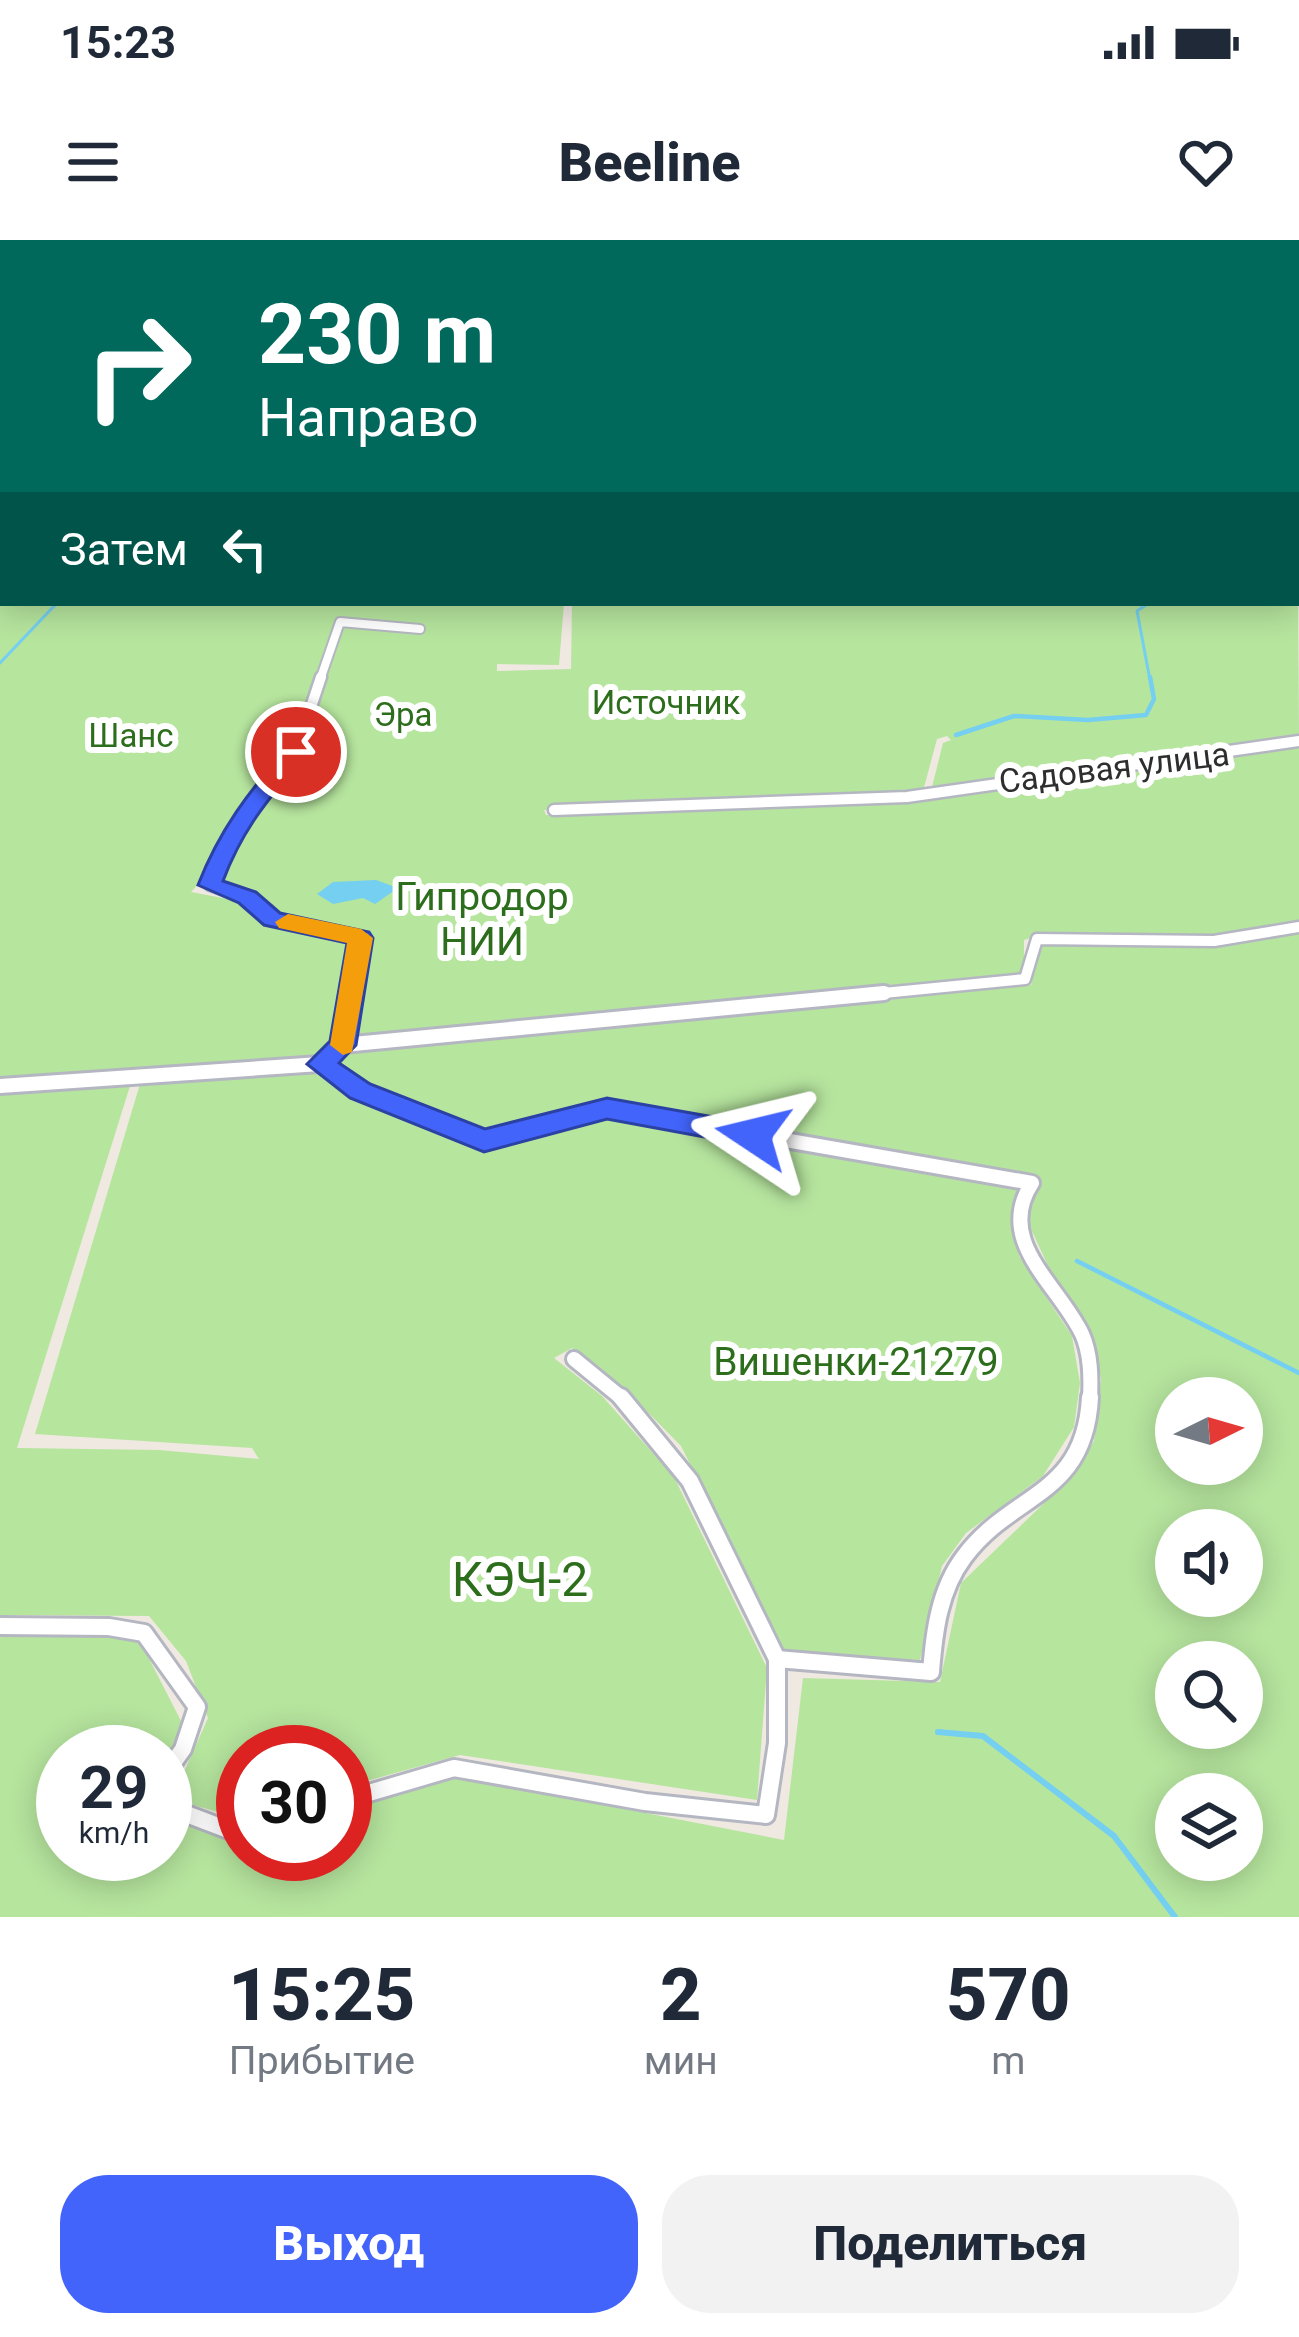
<!DOCTYPE html>
<html lang="ru">
<meta charset="utf-8">
<style>
body{margin:0;font-family:Roboto,sans-serif;background:#f2f2f3;color:#1f2937;height:100vh;display:flex;flex-direction:column;font-size:45px;white-space:nowrap}
*{box-sizing:border-box;margin:0}
p{font-size:39px;color:#747a83}
.icon{flex:none;width:66px;height:66px;fill:none;stroke:currentColor;stroke-width:2;stroke-linecap:round;stroke-linejoin:round}
.map{position:relative;height:1677px;overflow:hidden}
.sheet{display:flex;flex-direction:column;background:#fff;flex:1}
.sheet>*{flex:none}
.banner{position:absolute;left:0px;top:0px;width:1299px;height:366px;box-shadow:0 6px 30px #0003;background:#00695c;color:#fff;overflow:hidden}
.needle{width:78px;rotate:85deg}
.controls{position:absolute;left:1155px;top:1137px;display:grid;gap:24px}
.controls a{display:grid;place-items:center;width:108px;height:108px;border-radius:50%;background:#fff;box-shadow:0 6px 30px #0003;font-size:60px}
.speed{position:absolute;left:36px;top:1485px;display:flex;gap:24px;font-size:60px;font-weight:700;text-align:center}
.speed>*{display:grid;place-content:center;width:156px;height:156px;border-radius:50%;background:#fff;box-shadow:0 6px 30px #0003;line-height:1}
.speed small{font-size:30px;font-weight:400}
.speed .limit{border:18px solid #d22;background:#fff;color:#111}
.pin{position:absolute;display:grid;place-items:center;width:102px;height:102px;color:#fff;margin:-51px;border:6px solid #fff;border-radius:50%;box-shadow:0 3px 12px #0007}
.me{position:absolute;width:132px;margin:-66px;rotate:280deg;stroke-linejoin:round;filter:drop-shadow(0 0 9px #0008)}
.turn{display:flex;align-items:center;gap:42px;height:252px;padding:0 60px;font-size:54px}
.turn .icon{width:156px;height:156px;stroke-width:2.5}
.turn b{display:block;font-size:84px;line-height:102px}
.then{display:flex;align-items:center;height:114px;padding:0 60px;background:#0003;gap:24px;font-size:45px}
.eta{display:flex;justify-content:space-evenly;align-items:center;height:204px;text-align:center}
.eta b{font-size:72px;font-weight:800;line-height:84px}
.action{display:flex;gap:24px;margin-top:auto;padding:24px 60px}
.action a{flex:1;height:138px;border-radius:48px;background:#4264fb;color:#fff;font-size:48px;font-weight:800;line-height:138px;text-align:center}
.action a+a{background:#f2f2f3;color:#1f2937}
.status{display:flex;justify-content:space-between;align-items:center;height:84px;padding:0 60px;background:#fff;direction:ltr}
.status svg{height:33px;fill:currentColor}
header{display:flex;justify-content:space-between;align-items:center;height:156px;padding:0 60px;background:#fff;font-size:54px;font-weight:800}
.map>svg:first-child{display:block}
.green{fill:#b6e59e;fill-rule:evenodd}
.water{fill:#75cff0}
.lines{fill:none;stroke-linecap:round;stroke-linejoin:round}
.stream-far2{stroke:#75cff0;stroke-width:3}
.stream-far1{stroke:#75cff0;stroke-width:4.5}
.stream{stroke:#75cff0;stroke-width:6}
.minor-far4-casing{stroke:#b4b7c1;stroke-width:9}
.minor-far3-casing{stroke:#b4b7c1;stroke-width:12}
.minor-far2-casing{stroke:#b4b7c1;stroke-width:15}
.minor-far1-casing{stroke:#b4b7c1;stroke-width:20}
.minor-casing{stroke:#b4b7c1;stroke-width:22}
.minor-far4{stroke:#fff;stroke-width:6}
.minor-far3{stroke:#fff;stroke-width:8}
.minor-far2{stroke:#fff;stroke-width:10}
.minor-far1{stroke:#fff;stroke-width:14}
.minor{stroke:#fff;stroke-width:16}
.route{fill:#4264fb;stroke:#2b41a3;stroke-width:3}
.slow{fill:#f59e0b}
.labels{text-anchor:middle;stroke-width:12;stroke-linejoin:round;paint-order:stroke}
.far-park-label{font-size:33px;fill:#2c6e1b;stroke:#fff}
.far-street-label{font-size:33px;fill:#2e2e2e;stroke:#fff}
.park-label{font-size:39px;fill:#2c6e1b;stroke:#fff}
.near-park-label{font-size:48px;fill:#2c6e1b;stroke:#fff}
</style>
<div class="status"><b>15:23</b><svg viewBox="0 0 49 12"><path d="M0 12V9h3v3zM5 12V6h3v6zM10 12V3h3v9zM15 12V0h3v12zM26 1h20v11H26zM47 4h2v5h-2z"/></svg></div>
<header><svg class="icon" aria-label="menu" viewBox="0 0 24 24"><path d="M4 6h16M4 12h16M4 18h16"/></svg>Beeline<svg class="icon" aria-label="heart" viewBox="0 0 24 24"><path d="M12 20l-8-8c-3-5 5-10 8-4 3-6 11-1 8 4z"/></svg></header>
<div class="map">
<svg width="1299" height="1677" viewBox="0 0 1299 1677">
<rect width="100%" height="100%" fill="#efe9e1"/>
<g class="green">
<path d="M1296,65L1299,498L932,547L943,503L951,500L947,496L937,499L923,551L544,570L546,575L865,564L1299,506V682L1240,695H1041L1024,700V731L1019,736L355,800L366,694L272,672L263,659L241,653L221,640L236,593L296,519L342,386L423,388L336,379L287,516L223,592L202,640L191,652L244,662L262,684L355,700L336,806L311,822L0,842V238L3,363H564L559,425L497,424V431L571,429L572,363H1296Z"/>
<path d="M1299,689V1677H0V1395L138,1397L182,1483L165,1523V1512H63V1614H165V1575L229,1602L243,1598V1614H345V1568L461,1537L784,1600L803,1438L940,1442L961,1343L1062,1246L1094,1201L1101,1139L1091,1092L1056,1043L1024,974L1038,946L606,864L488,895L367,849L334,822L358,806L532,796L1031,745L1041,705C1061,698 1075,706 1096,705C1170,701 1226,708 1299,689ZM1176,1158H1242V1224H1176ZM1176,1290H1242V1356H1176ZM1176,1422H1242V1488H1176ZM1176,1554H1242V1620H1176Z"/>
<path d="M311,831C365,861 423,879 478,907L603,875L1021,944L1014,968L1019,1016L1072,1096L1080,1143L1074,1187L1043,1236L966,1293L942,1326L920,1420L784,1412L681,1206L624,1148L572,1108L554,1118L602,1156L674,1237L767,1428L757,1560L460,1515L345,1547V1512H243V1575L236,1577L193,1565L183,1534L208,1478L186,1421L149,1376L0,1375V853L130,846L17,1208L159,1210L259,1219L252,1208L35,1194L140,844Z"/>
</g>
<path class="water" d="M376,640L398,648L375,664L363,658L333,664L317,654L333,642Z"/>
<g class="lines">
<g class="stream-far2">
<path d="M261,3L283,0"/>
<path d="M1149,363L1137,371L1150,440"/>
<path d="M0,423L57,363"/>
</g>
<g class="stream-far1">
<path d="M956,495L1014,476L1088,480L1146,475L1154,459L1150,437"/>
<path d="M1077,1021L1299,1133"/>
</g>
<path class="stream" d="M938,1492L983,1496L1114,1596L1175,1677"/>
<g class="minor-far4-casing">
<g id="minor-far4">
<path d="M1117,0L1127,3"/>
<path d="M1280,0L1286,3"/>
<path d="M70,3L81,0"/>
<path d="M402,3L431,0"/>
</g>
</g>
<g class="minor-far3-casing">
<path id="minor-far3" d="M320,440L340,382L420,389"/>
</g>
<g class="minor-far2-casing">
<g id="minor-far2">
<path d="M321,437L296,512L260,551L227,600L210,645L247,658L272,679L361,697L351,756"/>
<path d="M554,570L907,557L1299,501"/>
<path d="M853,756L1025,739L1037,699L1214,701L1299,687"/>
</g>
</g>
<g class="minor-far1-casing">
<g id="minor-far1">
<path d="M343,805L884,753"/>
<path d="M320,824L360,851L484,900L607,869L1032,943C994,1001 1058,1044 1082,1094C1091,1114 1091,1138 1090,1160"/>
<path d="M0,846L320,824L343,805L352,753"/>
<path d="M574,1119L624,1160"/>
</g>
</g>
<g class="minor-casing">
<g id="minor">
<path d="M0,1386L109,1387L144,1393L197,1467L183,1509L166,1533L168,1567L231,1591L243,1588"/>
<path d="M777,1419L931,1432C934,1393 939,1350 964,1317C1012,1252 1085,1257 1090,1157"/>
<path d="M345,1560L454,1528L645,1562L766,1575L777,1503V1419L690,1241L621,1157"/>
</g>
</g>
<use href="#minor-far4" class="minor-far4"/>
<use href="#minor-far3" class="minor-far3"/>
<use href="#minor-far2" class="minor-far2"/>
<use href="#minor-far1" class="minor-far1"/>
<use href="#minor" class="minor"/>
</g>
<path class="route" d="M296,505L307,512C271,557 244,585 223,641L256,652L280,673L369,692L373,698L356,805L339,823L370,844L485,889L607,858L753,884L763,887L767,895L763,903L753,906L607,879L484,912L350,858L307,824L330,801L347,703L264,685L239,663L198,645C219,591 249,550 289,507Z"/>
<path class="slow" d="M288,674L361,689L373,698L352,812L343,815L330,805L347,703L279,688L275,682Z"/>
<g class="labels">
<g class="far-park-label">
<text x="666" y="474">Источник</text>
<text x="403" y="486">Эра</text>
<text x="131" y="507">Шанс</text>
</g>
<g class="far-street-label">
<text transform="translate(1114 527) rotate(-7)" y="12">Садовая улица</text>
</g>
<g class="park-label">
<text x="482" y="670">Гипродор<tspan x="482" dy="45">НИИ</tspan></text>
<text x="856" y="1135">Вишенки-21279</text>
</g>
<g class="near-park-label">
<text x="520" y="1356">КЭЧ-2</text>
</g>
</g>
</svg>
<div class="controls">
<a><svg class="needle" viewBox="-14 -14 28 28"><path d="M0-13l5 13h-10z" fill="#e53935"/><path d="M0 13l5-13h-10z" fill="#747a83"/></svg></a>
<a><svg class="icon" aria-label="sound" viewBox="0 0 24 24"><path d="M4 9h4l5-4v14l-5-4H4zM17 9q2 3 0 6"/></svg></a>
<a><svg class="icon" aria-label="search" viewBox="0 0 24 24"><circle cx="10" cy="10" r="6"/><path d="M15 15l6 6"/></svg></a>
<a><svg class="icon" aria-label="layers" viewBox="0 0 24 24"><path d="M12 4l9 5-9 5-9-5zM3 14l9 5 9-5"/></svg></a>
</div>
<div class="speed"><div>29<small>km/h</small></div><div class="limit">30</div></div>
<div class="pin" style="left:296px;top:512px;background:#d93025"><svg class="icon" aria-label="arrive" viewBox="0 0 24 24"><path d="M6 21V4h12l-3 4 3 4H6"/></svg></div>
<svg class="me" style="left:753px;top:895px" viewBox="-20 -20 40 40"><path d="M0-17L14 15 0 8-14 15z" fill="#4264fb" stroke="#fff" stroke-width="4"/></svg>
<div class="banner">
<div class="turn"><svg class="icon" aria-label="right" viewBox="0 0 24 24"><path d="M7 20v-9h11M14 6l5 5-5 5"/></svg><div><b>230 m</b>Направо</div></div>
<div class="then">Затем<svg class="icon" aria-label="left" viewBox="0 0 24 24"><path d="M17 20v-9H6M10 6l-5 5 5 5"/></svg></div>
</div>
</div>
<section class="sheet">
<div class="eta">
<div><b>15:25</b><p>Прибытие</p></div>
<div><b>2</b><p>мин</p></div>
<div><b>570</b><p>m</p></div>
</div>
<div class="action"><a>Выход</a><a>Поделиться</a></div>
</section>
